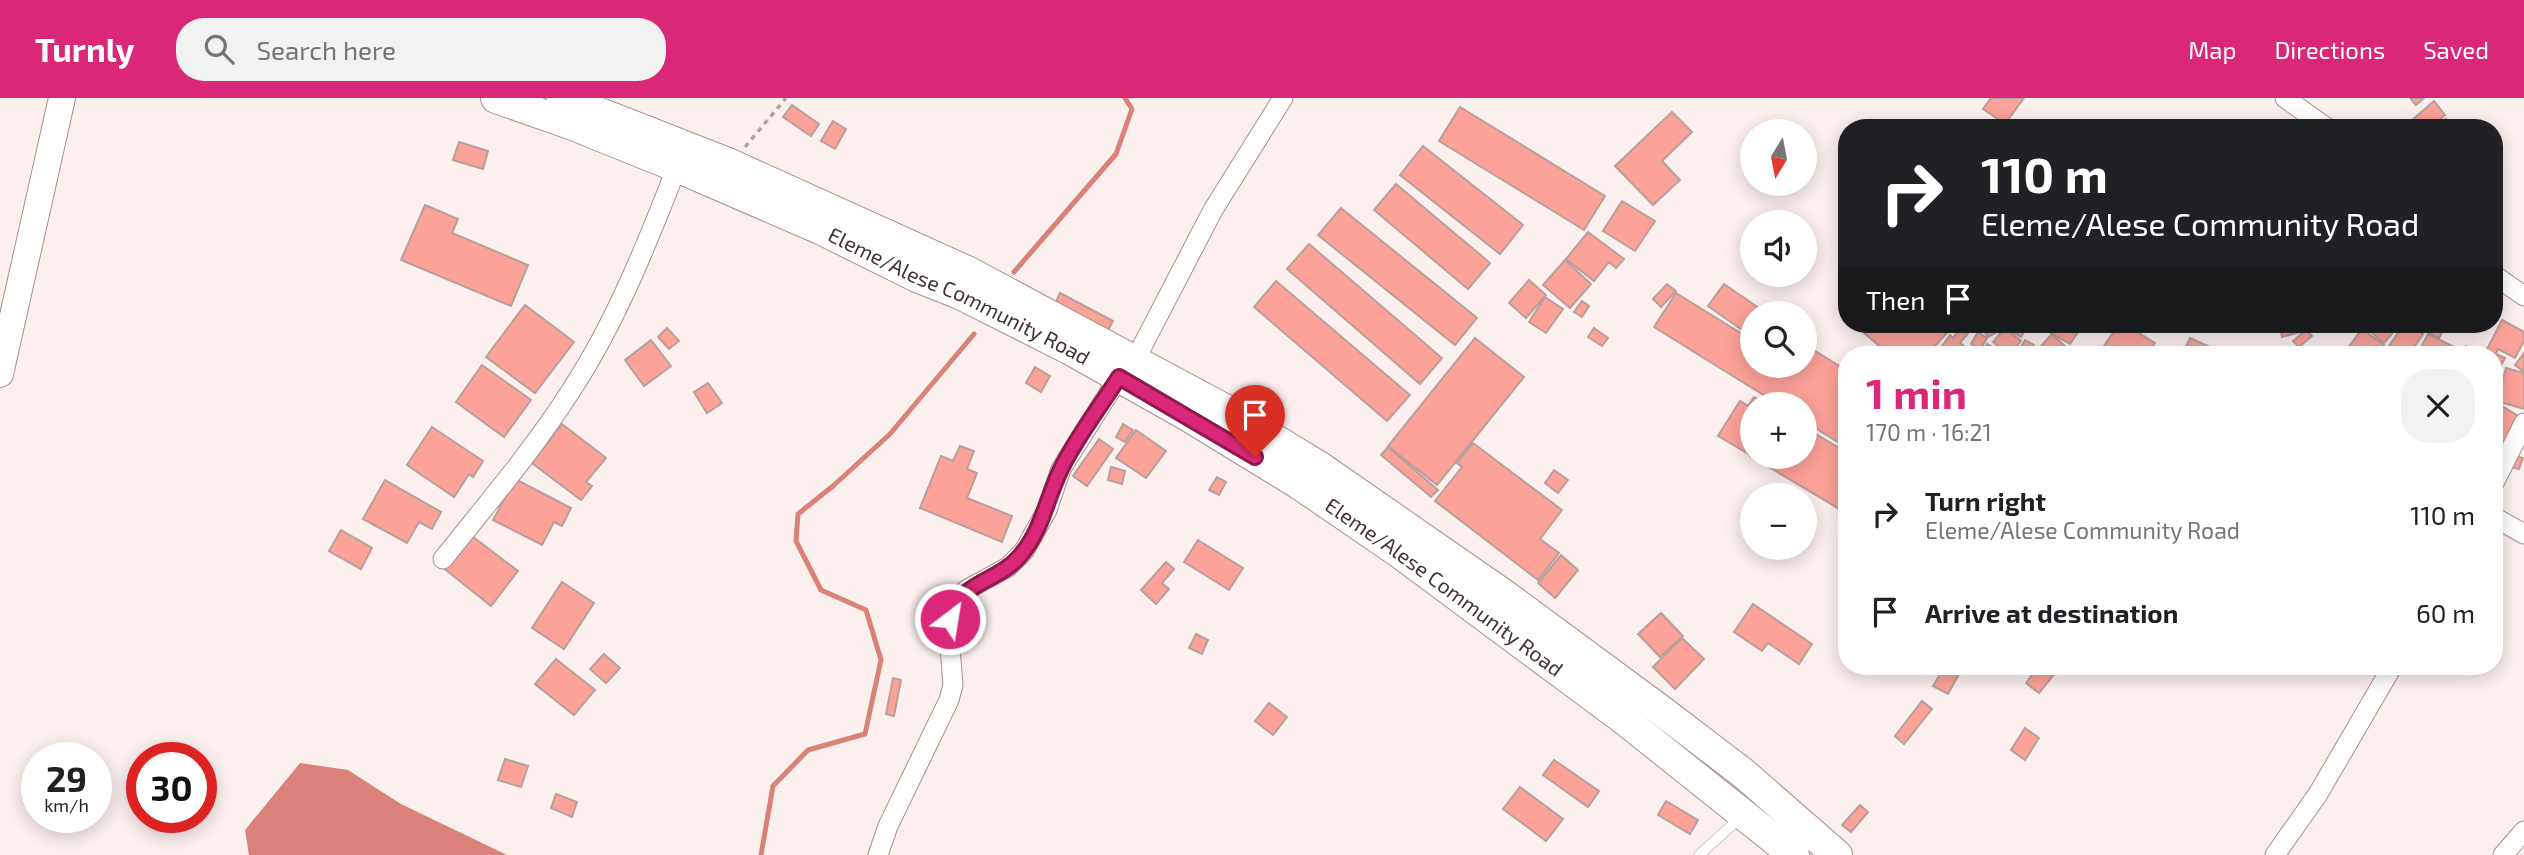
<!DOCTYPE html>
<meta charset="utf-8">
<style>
body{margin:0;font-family:"Exo 2",sans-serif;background:#f2f2f2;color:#202124;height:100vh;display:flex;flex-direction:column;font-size:26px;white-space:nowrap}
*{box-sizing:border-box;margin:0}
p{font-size:23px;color:#757577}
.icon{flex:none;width:38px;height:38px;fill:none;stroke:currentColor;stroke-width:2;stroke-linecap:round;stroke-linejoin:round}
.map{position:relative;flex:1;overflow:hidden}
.side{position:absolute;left:1838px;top:248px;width:665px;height:329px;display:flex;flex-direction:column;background:#fff;border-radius:28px;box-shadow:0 4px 18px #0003}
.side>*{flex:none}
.hud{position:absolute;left:1838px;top:21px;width:665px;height:214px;border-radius:28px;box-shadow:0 4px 18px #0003;background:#202124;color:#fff;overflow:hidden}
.needle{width:46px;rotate:190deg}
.buttons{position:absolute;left:1740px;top:21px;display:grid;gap:14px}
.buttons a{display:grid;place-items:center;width:77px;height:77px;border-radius:50%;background:#fff;box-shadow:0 4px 18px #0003;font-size:35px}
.speed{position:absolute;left:21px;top:644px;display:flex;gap:14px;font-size:35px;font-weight:700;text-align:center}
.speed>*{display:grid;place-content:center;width:91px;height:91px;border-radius:50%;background:#fff;box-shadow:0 4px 18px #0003;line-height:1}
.speed small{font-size:18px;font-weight:400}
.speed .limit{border:10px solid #d22;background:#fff;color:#111}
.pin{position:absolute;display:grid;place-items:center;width:60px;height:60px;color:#fff;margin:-72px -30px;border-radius:50% 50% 50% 0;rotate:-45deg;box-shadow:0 0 7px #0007}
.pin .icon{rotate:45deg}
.me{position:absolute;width:77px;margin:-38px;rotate:31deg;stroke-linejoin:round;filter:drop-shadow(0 0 5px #0008)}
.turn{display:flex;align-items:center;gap:24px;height:147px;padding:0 28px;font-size:32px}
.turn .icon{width:91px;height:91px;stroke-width:2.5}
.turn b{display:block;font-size:49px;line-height:60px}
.then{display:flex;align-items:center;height:66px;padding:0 28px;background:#0003;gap:14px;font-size:26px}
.round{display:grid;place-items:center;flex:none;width:74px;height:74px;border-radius:28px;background:#f2f2f2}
.head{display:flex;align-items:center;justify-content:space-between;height:119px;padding:0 28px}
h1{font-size:42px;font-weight:700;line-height:52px;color:#db2777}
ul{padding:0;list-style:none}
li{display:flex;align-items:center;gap:21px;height:98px;padding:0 28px}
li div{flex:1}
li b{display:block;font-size:26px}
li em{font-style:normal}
header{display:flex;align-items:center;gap:42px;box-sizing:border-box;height:98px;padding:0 35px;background:#db2777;color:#fff}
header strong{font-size:33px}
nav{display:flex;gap:38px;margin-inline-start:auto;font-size:24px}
.search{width:490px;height:63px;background:#f2f2f2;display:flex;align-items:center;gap:18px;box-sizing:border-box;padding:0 24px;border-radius:28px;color:#757577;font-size:26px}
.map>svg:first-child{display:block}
.water{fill:#da827a}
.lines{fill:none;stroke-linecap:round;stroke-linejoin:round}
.stream{stroke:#da827a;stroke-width:5}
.building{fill:#fda299;stroke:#b99f9b;stroke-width:2}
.lane-casing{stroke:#a88f8b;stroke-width:11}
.street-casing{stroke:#a88f8b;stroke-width:21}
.secondary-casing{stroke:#a88f8b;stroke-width:28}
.primary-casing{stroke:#a88f8b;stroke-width:32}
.path{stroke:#afa3a2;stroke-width:3.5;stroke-dasharray:5 5;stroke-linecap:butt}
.lane{stroke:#fff;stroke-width:10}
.street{stroke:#fff;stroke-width:19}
.secondary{stroke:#fff;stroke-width:26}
.primary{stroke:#fff;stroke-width:30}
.route-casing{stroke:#8e194d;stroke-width:18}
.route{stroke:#db2777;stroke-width:12}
.labels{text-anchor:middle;stroke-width:5;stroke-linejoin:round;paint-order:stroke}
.street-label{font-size:21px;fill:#403534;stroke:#fff}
</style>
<header>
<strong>Turnly</strong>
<div class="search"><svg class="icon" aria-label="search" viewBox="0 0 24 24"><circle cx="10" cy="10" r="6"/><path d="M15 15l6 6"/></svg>Search here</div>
<nav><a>Map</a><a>Directions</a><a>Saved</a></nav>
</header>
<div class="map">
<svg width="2524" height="757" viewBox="0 0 2524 757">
<rect width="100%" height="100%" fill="#fcf0ef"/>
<path class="water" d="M300,665L348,672L401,706L507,757H249L245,732Z"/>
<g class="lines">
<g class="stream">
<path d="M1014,174L1116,56L1132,11L1125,0"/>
<path d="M761,757L773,688L808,652L865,636L881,562L866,512L821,492L796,443L798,416L833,388L890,336L974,236"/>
</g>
</g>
<g class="building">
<path d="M1991,0H2024L2005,26L1983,11Z"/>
<path d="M2410,0H2424L2416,7Z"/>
<path d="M2434,3L2445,17L2430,30H2403Z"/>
<path d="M792,7L819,26L811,38L783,19Z"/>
<path d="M1460,9L1605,98L1584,132L1439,43Z"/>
<path d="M1672,14L1692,34L1662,63L1680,82L1653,107L1615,68Z"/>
<path d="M2446,21L2451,30H2433Z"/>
<path d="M833,23L846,31L835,51L821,43Z"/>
<path d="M459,44L488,53L483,71L453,62Z"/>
<path d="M1423,48L1523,127L1500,156L1400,77Z"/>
<path d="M1396,86L1490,165L1468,191L1374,112Z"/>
<path d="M1622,103L1655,123L1635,153L1603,133Z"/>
<path d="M425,107L458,121L452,135L528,167L511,208L401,162Z"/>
<path d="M1341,110L1477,220L1455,247L1318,137Z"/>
<path d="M1588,134L1624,161L1616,170L1609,164L1594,183L1566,161Z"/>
<path d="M1309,146L1442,260L1420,286L1287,171Z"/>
<path d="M1565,162L1591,186L1570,210L1543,187Z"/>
<path d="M1529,182L1546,197L1526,220L1509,205Z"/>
<path d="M1276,183L1410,297L1387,323L1254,209Z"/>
<path d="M1667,186L1676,193L1661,209L1653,201Z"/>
<path d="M1724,186L1766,215H1752V239L1708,208Z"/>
<path d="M1060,195L1113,223L1106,236L1054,208Z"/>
<path d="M1676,195L1752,242V268H1804V246L1846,272V349L1804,323V306H1778L1654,229Z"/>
<path d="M1545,199L1563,211L1546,235L1529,224Z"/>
<path d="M1582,203L1589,208L1582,219L1574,214Z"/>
<path d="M525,207L574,244L535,295L486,259Z"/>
<path d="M2502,222L2524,234V243L2515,260L2498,251L2496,256L2505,260L2495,278L2494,257H2461L2466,248L2484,257Z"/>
<path d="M1871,226H1904L1912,232L1917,226H1955L1927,257H1890L1864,235Z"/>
<path d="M1963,226L1973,229L1960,245L1976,257H1955L1942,248L1950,237L1953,240Z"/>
<path d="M1975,226H1992L1982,234Z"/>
<path d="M1997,226L2010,227L1988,239L1984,233Z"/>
<path d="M2016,226L2028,228L2021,239L2011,233Z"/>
<path d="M2054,226H2071L2080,231L2070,246L2049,234Z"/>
<path d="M2119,226H2124L2155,245L2147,257H2118L2104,248Z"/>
<path d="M2279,226H2298L2300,234L2282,239Z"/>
<path d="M2311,226H2326L2317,233Z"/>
<path d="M2362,226H2389L2395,232L2384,245Z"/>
<path d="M2404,226H2408L2423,236L2409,257H2403L2389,248Z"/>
<path d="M2412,226H2447L2439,240Z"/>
<path d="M667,230L679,243L669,251L658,239Z"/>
<path d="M1594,230L1608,240L1602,248L1588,239Z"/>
<path d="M2005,230L2021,243L2010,257L1993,244Z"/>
<path d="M2362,231L2384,247L2376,257H2350L2345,254Z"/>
<path d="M2306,232L2312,238L2299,249L2293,243Z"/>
<path d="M1978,234L1987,240L1980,252L1971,246Z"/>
<path d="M2052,236L2068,251L2062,257H2033Z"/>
<path d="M2428,236L2454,249L2450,257H2417Z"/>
<path d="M1475,240L1524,279L1437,387L1388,348Z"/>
<path d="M2190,240L2221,254L2220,257H2182Z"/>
<path d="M651,242L671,268L644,288L625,262Z"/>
<path d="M2025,242L2034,247L2028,257H2019L2017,256Z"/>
<path d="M1987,246L2007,257L1981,256Z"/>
<path d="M2385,250L2397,257H2381Z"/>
<path d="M2524,255V274L2515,267Z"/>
<path d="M482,267L531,302L504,339L456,304Z"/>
<path d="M1035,269L1050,278L1041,294L1026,285Z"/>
<path d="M2506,270L2524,275V311L2497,303Z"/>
<path d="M708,285L722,305L707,315L694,294Z"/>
<path d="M1754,299L1766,306H1752V358L1718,338L1740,303L1748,308Z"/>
<path d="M2494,303L2520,319L2494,367Z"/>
<path d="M562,326L606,360L586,384L592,388L581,402L532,365Z"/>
<path d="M1123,326L1133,332L1125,344L1116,339Z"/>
<path d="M432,329L483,363L473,379L469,376L454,399L407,367Z"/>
<path d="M1804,329L1846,354V415L1752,359H1804Z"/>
<path d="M1136,332L1166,353L1146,380L1116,360Z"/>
<path d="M1099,341L1113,351L1087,388L1073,378Z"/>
<path d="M1473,345L1562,412L1540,441L1559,455L1538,482L1435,403L1462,369L1457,365Z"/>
<path d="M960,348L974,353L967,371L977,375L967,400L1012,418L1002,444L920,410L941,358L953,363Z"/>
<path d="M1388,349L1438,392L1431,399L1381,357Z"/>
<path d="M2512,357L2523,360L2519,371L2508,368Z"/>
<path d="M1111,369L1125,373L1122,386L1108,382Z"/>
<path d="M1554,372L1568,382L1558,395L1545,385Z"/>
<path d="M1217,379L1226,384L1219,397L1209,392Z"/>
<path d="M515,381L571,410L562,428L554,424L542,447L493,422Z"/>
<path d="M385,382L441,414L432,431L419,424L407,445L363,421Z"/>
<path d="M341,432L372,450L361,471L329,453Z"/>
<path d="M472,438L518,473L491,508L442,469Z"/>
<path d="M1198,442L1243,470L1229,492L1184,464Z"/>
<path d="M1561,457L1578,472L1555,500L1538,485Z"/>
<path d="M1166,464L1174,471L1162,485L1169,491L1156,506L1141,492Z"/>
<path d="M562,484L594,505L564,551L532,530Z"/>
<path d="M1753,506L1812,546L1799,566L1768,545L1762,553L1734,534Z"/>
<path d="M1661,515L1683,538L1660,559L1638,536Z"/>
<path d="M1196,536L1208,542L1202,556L1189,550Z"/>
<path d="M1682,540L1704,561L1675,591L1653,569Z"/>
<path d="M604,556L620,570L606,585L590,571Z"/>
<path d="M556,561L595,592L574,617L535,586Z"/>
<path d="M1944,569H1963L1948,596L1933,588Z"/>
<path d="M2038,569H2060L2039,595L2026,585Z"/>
<path d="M893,580L901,582L894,618L886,616Z"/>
<path d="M1922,603L1932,611L1904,646L1895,638Z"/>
<path d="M1269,605L1287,619L1273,637L1255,623Z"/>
<path d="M2025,630L2039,640L2025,662L2011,652Z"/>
<path d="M505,661L528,668L521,689L498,682Z"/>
<path d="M1554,662L1599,693L1588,709L1543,677Z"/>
<path d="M1520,689L1563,721L1546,743L1503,711Z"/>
<path d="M556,696L577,704L572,719L551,710Z"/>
<path d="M1666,703L1698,722L1690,736L1658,717Z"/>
<path d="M1860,707L1868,714L1851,734L1842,727Z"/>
</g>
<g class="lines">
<g class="lane-casing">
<path id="lane" d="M1699,757L1741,719"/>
</g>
<g class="street-casing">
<g id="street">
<path d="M2285,0L2327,30"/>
<path d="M2494,177L2524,198"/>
<path d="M1135,262L1213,112L1283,0"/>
<path d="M2494,385L2524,325"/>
<path d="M2494,419L2524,436"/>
<path d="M443,461C487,406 534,351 572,291C616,224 648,143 677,69"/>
<path d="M878,757L888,728L949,602L953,587L949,537L950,521L953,509L966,492L1008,469L1024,453L1047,412L1061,371L1119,279"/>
<path d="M2275,757L2318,696L2392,569"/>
<path d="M2503,757L2524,733"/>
</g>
</g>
<g class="secondary-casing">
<path id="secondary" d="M0,276L62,0"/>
</g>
<g class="primary-casing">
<g id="primary">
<path id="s1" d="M496,0L573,27L677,69L820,131L917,179L960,196L1069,251L1188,318L1299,386L1397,453L1626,623L1794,757"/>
<path d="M562,0L730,66L969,174L1230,314L1320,369L1503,496L1659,611L1743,675L1837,757"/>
</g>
</g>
<path class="path" d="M745,49L786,0"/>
<use href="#lane" class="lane"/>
<use href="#street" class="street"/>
<use href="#secondary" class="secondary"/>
<use href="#primary" class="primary"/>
</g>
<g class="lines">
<g class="route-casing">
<path id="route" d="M950,521C962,481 996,486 1020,458C1042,433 1047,399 1061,371C1076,340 1100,309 1119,279L1255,359"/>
</g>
<use href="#route" class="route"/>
</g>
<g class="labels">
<g class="street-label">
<text dy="7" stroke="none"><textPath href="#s1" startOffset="504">Eleme/Alese Community Road</textPath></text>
<text dy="7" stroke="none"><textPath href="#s1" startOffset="1071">Eleme/Alese Community Road</textPath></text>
</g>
</g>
</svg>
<div class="buttons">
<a><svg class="needle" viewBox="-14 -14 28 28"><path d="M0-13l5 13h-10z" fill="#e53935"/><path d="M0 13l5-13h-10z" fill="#757577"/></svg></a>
<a><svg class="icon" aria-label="sound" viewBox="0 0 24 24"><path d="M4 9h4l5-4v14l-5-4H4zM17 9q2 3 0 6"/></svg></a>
<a><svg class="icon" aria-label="search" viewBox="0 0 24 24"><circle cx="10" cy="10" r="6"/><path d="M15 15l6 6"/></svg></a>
<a>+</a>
<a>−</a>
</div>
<div class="speed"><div>29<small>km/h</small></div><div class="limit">30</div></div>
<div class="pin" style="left:1255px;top:359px;background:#d93025"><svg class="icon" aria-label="arrive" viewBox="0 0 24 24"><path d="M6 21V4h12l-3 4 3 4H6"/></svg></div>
<svg class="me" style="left:950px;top:521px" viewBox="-20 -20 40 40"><circle r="17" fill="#db2777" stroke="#fff" stroke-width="3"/><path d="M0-11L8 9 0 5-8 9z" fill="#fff"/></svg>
<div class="hud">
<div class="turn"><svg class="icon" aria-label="right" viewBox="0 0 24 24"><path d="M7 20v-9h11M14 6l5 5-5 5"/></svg><div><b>110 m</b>Eleme/Alese Community Road</div></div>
<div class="then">Then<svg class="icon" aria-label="arrive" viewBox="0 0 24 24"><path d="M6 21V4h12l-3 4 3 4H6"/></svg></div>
</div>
<section class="side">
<div class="head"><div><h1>1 min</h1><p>170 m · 16:21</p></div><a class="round"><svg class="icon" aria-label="close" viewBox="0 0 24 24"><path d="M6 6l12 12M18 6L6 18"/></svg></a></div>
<ul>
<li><svg class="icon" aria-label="right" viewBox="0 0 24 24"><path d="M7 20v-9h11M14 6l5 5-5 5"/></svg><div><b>Turn right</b><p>Eleme/Alese Community Road</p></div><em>110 m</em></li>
<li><svg class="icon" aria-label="arrive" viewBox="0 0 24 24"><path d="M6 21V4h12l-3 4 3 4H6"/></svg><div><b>Arrive at destination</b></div><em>60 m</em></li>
</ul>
</section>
</div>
